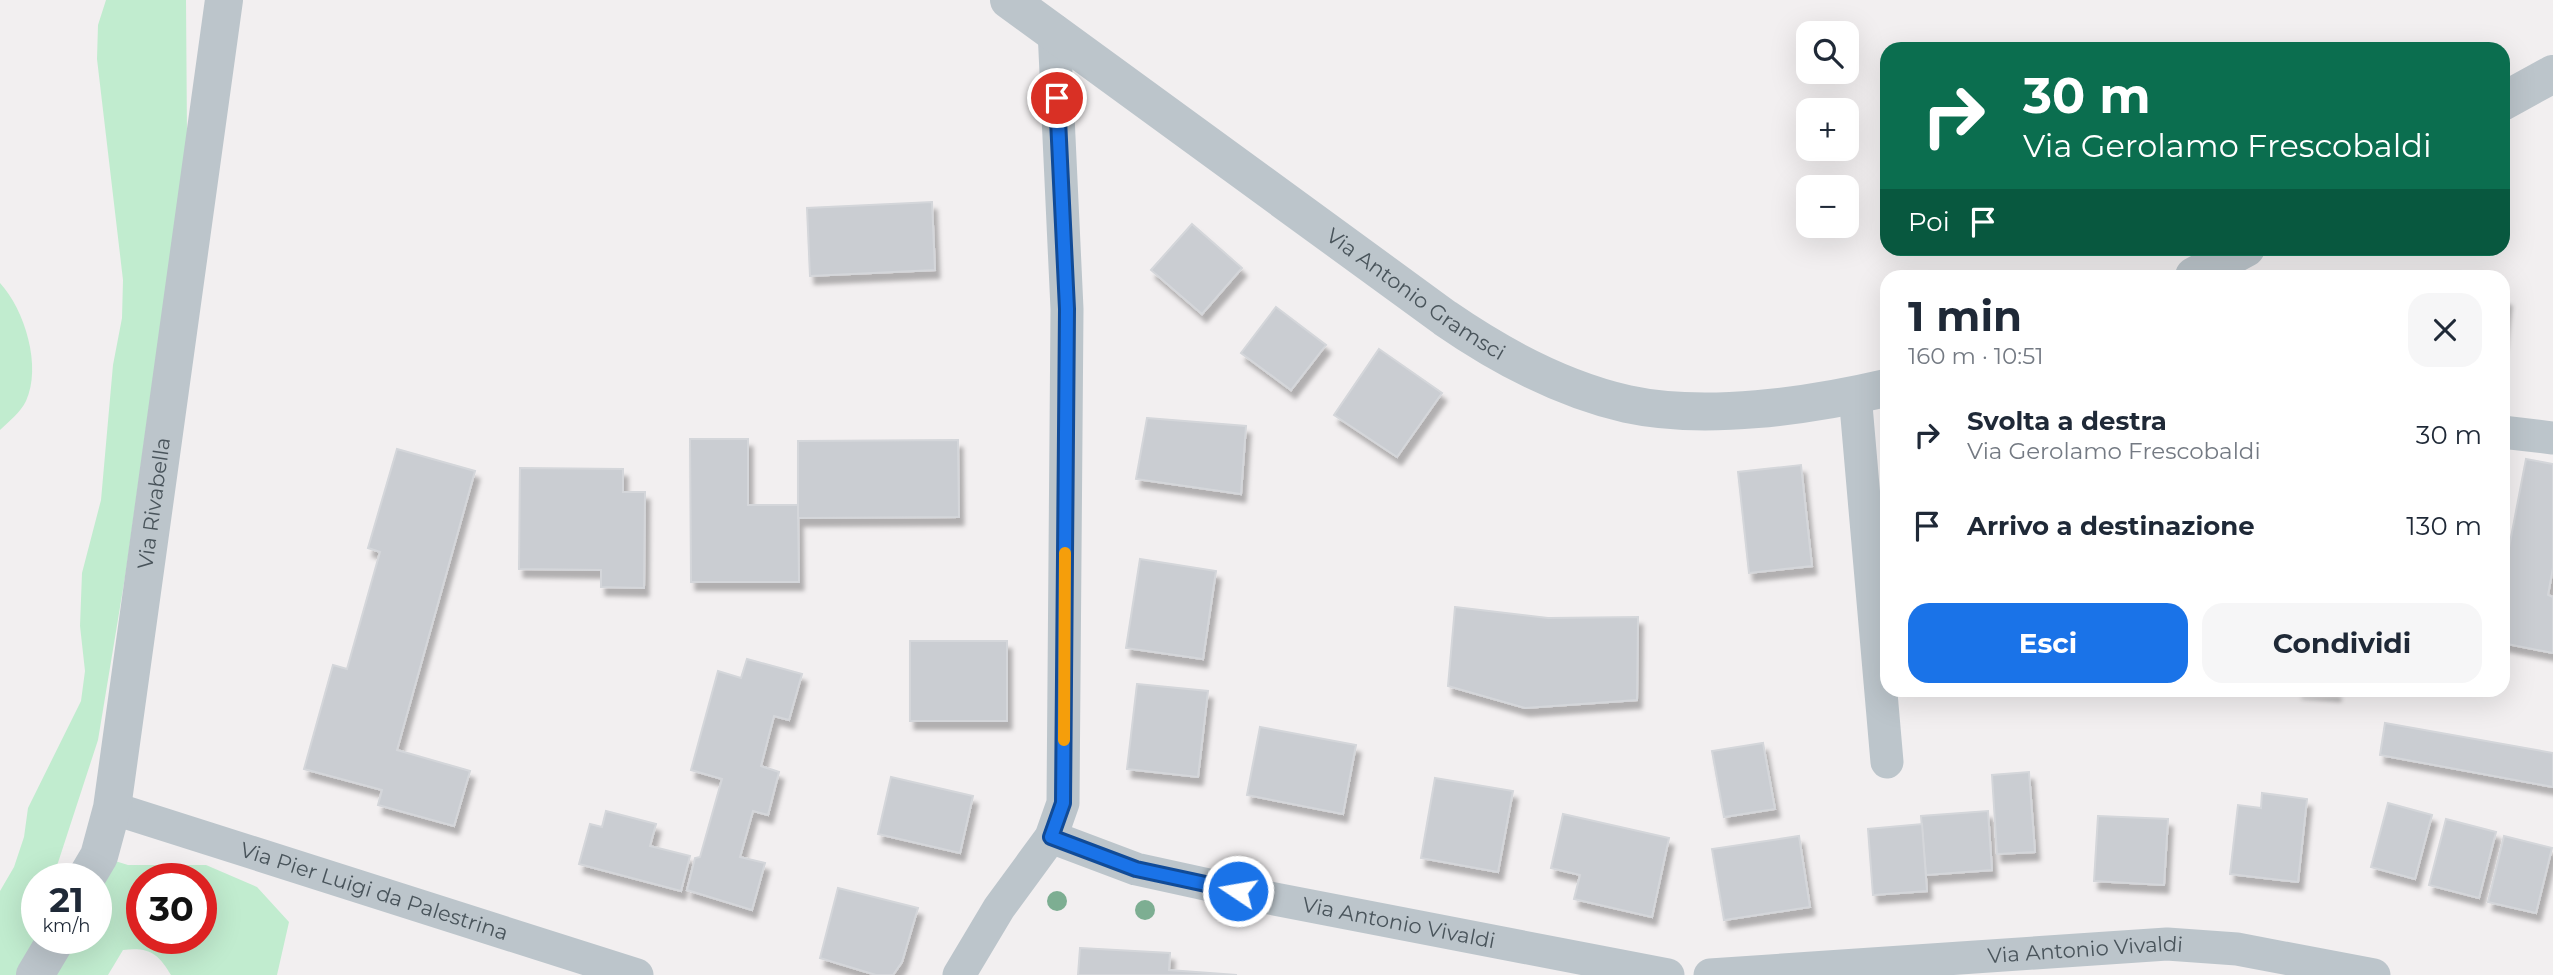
<!DOCTYPE html>
<html lang="it">
<meta charset="utf-8">
<style>
body{margin:0;font-family:Montserrat,sans-serif;background:#f6f6f7;color:#1f2937;height:100vh;display:flex;flex-direction:column;font-size:26px;white-space:nowrap}
*{box-sizing:border-box;margin:0}
p{font-size:23px;color:#747a83}
.icon{flex:none;width:38px;height:38px;fill:none;stroke:currentColor;stroke-width:2;stroke-linecap:round;stroke-linejoin:round}
.map{position:relative;flex:1;overflow:hidden}
.side{position:absolute;left:1880px;top:270px;width:630px;height:427px;display:flex;flex-direction:column;background:#fff;border-radius:21px;box-shadow:0 7px 28px #0002}
.side>*{flex:none}
.banner{position:absolute;left:1880px;top:42px;width:630px;height:214px;border-radius:21px;box-shadow:0 7px 28px #0002;background:#0b6e4f;color:#fff;overflow:hidden}
.tools{position:absolute;left:1796px;top:21px;display:grid;gap:14px}
.tools a{display:grid;place-items:center;width:63px;height:63px;border-radius:14px;background:#fff;box-shadow:0 7px 28px #0002;font-size:35px}
.speed{position:absolute;left:21px;top:863px;display:flex;gap:14px;font-size:35px;font-weight:700;text-align:center}
.speed>*{display:grid;place-content:center;width:91px;height:91px;border-radius:50%;background:#fff;box-shadow:0 7px 28px #0002;line-height:1}
.speed small{font-size:18px;font-weight:400}
.speed .limit{border:10px solid #d22;background:#fff;color:#111}
.pin{position:absolute;display:grid;place-items:center;width:60px;height:60px;color:#fff;margin:-30px;border:4px solid #fff;border-radius:50%;box-shadow:0 2px 7px #0007}
.me{position:absolute;width:77px;margin:-38px;rotate:282deg;stroke-linejoin:round;filter:drop-shadow(0 0 5px #0008)}
.turn{display:flex;align-items:center;gap:24px;height:147px;padding:0 28px;font-size:32px}
.turn .icon{width:91px;height:91px;stroke-width:2.5}
.turn b{display:block;font-size:49px;line-height:60px}
.then{display:flex;align-items:center;height:66px;padding:0 28px;background:#0003;gap:14px;font-size:26px}
.round{display:grid;place-items:center;flex:none;width:74px;height:74px;border-radius:21px;background:#f6f6f7}
.overview{display:flex;align-items:center;justify-content:space-between;height:119px;padding:0 28px}
h1{font-size:42px;font-weight:700;line-height:52px}
.primary-button{display:flex;gap:14px;margin-top:auto;padding:14px 28px}
.primary-button a{flex:1;height:80px;border-radius:21px;background:#1a73e8;color:#fff;font-size:28px;font-weight:700;line-height:80px;text-align:center}
.primary-button a+a{background:#f6f6f7;color:#1f2937}
ul{padding:0;list-style:none}
li{display:flex;align-items:center;gap:21px;height:91px;padding:0 28px}
li div{flex:1}
li b{display:block;font-size:26px}
li em{font-style:normal}
.map>svg:first-child{display:block}
.green{fill:#c1eccf;fill-rule:evenodd}
.building{fill:#cacdd2;stroke:#d4d6da;stroke-width:2;filter:url(#shadow)}
.lines{fill:none;stroke-linecap:round;stroke-linejoin:round}
.minor{stroke:#bcc5cb;stroke-width:33}
.tertiary{stroke:#bcc5cb;stroke-width:38}
.tree{fill:#7dae92}
.route-casing{stroke:#114b97;stroke-width:18}
.route{stroke:#1a73e8;stroke-width:12}
.slow{stroke:#f59e0b;stroke-width:12}
.labels{text-anchor:middle;stroke-width:5;stroke-linejoin:round;paint-order:stroke}
.street-label{font-size:21px;fill:#49545b;stroke:#fff}
</style>
<div class="map">
<svg width="2553" height="975" viewBox="0 0 2553 975">
<defs>
<filter id="shadow"><feDropShadow dx="4.5" dy="8" stdDeviation="2" flood-color="#0004"/></filter>
</defs>
<rect width="100%" height="100%" fill="#f2eff0"/>
<g class="green">
<path d="M106,0H186L187,137L126,571L98,740L53,878H37V938H96L99,856L128,865H206L257,887L289,922L277,975H171C158,953 149,947 123,950L108,975H0V891L14,867L24,837L28,808L81,701L85,671L80,626L82,573L101,500L113,365L122,318L123,280L97,59L98,25ZM142,878H201V938H142Z"/>
<path d="M0,283C25,310 42,367 26,401C21,412 8,422 0,430Z"/>
</g>
<g class="building">
<path d="M932,202L935,270L810,276L807,208Z"/>
<path d="M1192,224L1242,268L1202,314L1151,270Z"/>
<path d="M2502,297L2507,298L2502,342Z"/>
<path d="M1276,307L1326,345L1291,390L1241,353Z"/>
<path d="M1379,349L1442,393L1397,457L1334,415Z"/>
<path d="M1147,418L1246,426L1241,494L1136,479Z"/>
<path d="M690,439H748V505H798L799,582H691Z"/>
<path d="M958,440L959,517L798,518V441Z"/>
<path d="M397,449L475,471L397,750L470,771L454,826L378,805L382,790L304,769L333,665L347,669L380,552L368,548Z"/>
<path d="M2526,459L2553,464V568L2548,595L2553,597V653L2502,643V584Z"/>
<path d="M1801,465L1812,566L1749,573L1738,472Z"/>
<path d="M520,468L623,469V492H645L644,588L601,587V570L519,569Z"/>
<path d="M1140,559L1216,571L1203,659L1126,648Z"/>
<path d="M1455,607L1548,618L1638,617L1637,700L1525,708L1448,686Z"/>
<rect x="910" y="641" width="97" height="80"/>
<path d="M747,659L802,674L789,720L774,716L761,766L779,772L768,815L753,811L740,857L765,863L752,910L687,890L695,858L700,857L722,779L691,770L718,671L741,678Z"/>
<path d="M1137,684L1208,691L1198,777L1127,769Z"/>
<path d="M2297,690H2336V693Z"/>
<path d="M2385,723L2553,753V787L2380,755Z"/>
<path d="M1260,727L1356,745L1343,814L1247,795Z"/>
<path d="M1763,743L1775,809L1724,817L1712,751Z"/>
<path d="M2029,772L2035,852L1997,854L1992,775Z"/>
<path d="M891,777L973,796L960,853L878,834Z"/>
<path d="M1435,778L1513,791L1498,872L1421,858Z"/>
<path d="M2262,793L2307,799L2298,882L2230,874L2238,805L2261,808Z"/>
<path d="M2388,803L2432,815L2415,879L2371,867Z"/>
<path d="M606,811L656,824L650,846L690,856L681,891L579,864L590,824L602,827Z"/>
<path d="M1988,811L1992,870L1926,875L1921,816Z"/>
<path d="M1563,814L1669,838L1652,917L1574,899L1580,875L1551,868Z"/>
<path d="M2098,816L2168,819L2164,885L2094,881Z"/>
<path d="M2446,819L2496,832L2479,898L2429,885Z"/>
<path d="M1922,824L1927,891L1873,895L1868,829Z"/>
<path d="M1799,836L1810,907L1724,920L1712,849Z"/>
<path d="M2504,836L2552,848L2536,913L2488,902Z"/>
<path d="M838,888L918,908L902,962L893,975H876L820,958Z"/>
<path d="M1080,948L1170,953L1169,970L1237,975H1078Z"/>
</g>
<g class="lines">
<g class="minor">
<path d="M1855,394L1887,762"/>
<path d="M2502,432L2553,438"/>
<path id="s1" d="M112,808L637,975"/>
<path id="s2" d="M1051,837L1136,869L1264,897L1668,975"/>
<path d="M959,975L999,908L1051,837L1063,803L1067,309L1054,30"/>
<path id="s3" d="M1710,975L2167,944L2237,949L2374,975"/>
</g>
<g class="tertiary">
<path id="s4" d="M1009,0L1445,318C1500,356 1561,389 1627,404C1705,421 1809,406 1886,388"/>
<path d="M2502,102L2553,74"/>
<path d="M2194,276L2246,248"/>
<path id="s5" d="M86,878L99,856L112,808L224,0"/>
<path d="M35,975L57,938"/>
</g>
</g>
<g class="tree">
<circle cx="1057" cy="901" r="10"/>
<circle cx="1145" cy="910" r="10"/>
<circle cx="1231" cy="912" r="10"/>
</g>
<g class="lines">
<g class="route-casing">
<path id="route" d="M1057,98L1067,309L1063,803L1051,837L1136,869L1238,891"/>
</g>
<use href="#route" class="route"/>
<path class="slow" d="M1064,740L1065,553"/>
</g>
<g class="labels">
<g class="street-label">
<text dy="7" stroke="none"><textPath href="#s4" startOffset="502">Via Antonio Gramsci</textPath></text>
<text dy="7" stroke="none"><textPath href="#s5" startOffset="383">Via Rivabella</textPath></text>
<text dy="7" stroke="none"><textPath href="#s1" startOffset="275">Via Pier Luigi da Palestrina</textPath></text>
<text dy="7" stroke="none"><textPath href="#s2" startOffset="359">Via Antonio Vivaldi</textPath></text>
<text dy="7" stroke="none"><textPath href="#s3" startOffset="376">Via Antonio Vivaldi</textPath></text>
</g>
</g>
</svg>
<div class="tools">
<a><svg class="icon" aria-label="search" viewBox="0 0 24 24"><circle cx="10" cy="10" r="6"/><path d="M15 15l6 6"/></svg></a>
<a>+</a>
<a>−</a>
</div>
<div class="speed"><div>21<small>km/h</small></div><div class="limit">30</div></div>
<div class="pin" style="left:1057px;top:98px;background:#d93025"><svg class="icon" aria-label="arrive" viewBox="0 0 24 24"><path d="M6 21V4h12l-3 4 3 4H6"/></svg></div>
<svg class="me" style="left:1238px;top:891px" viewBox="-20 -20 40 40"><circle r="17" fill="#1a73e8" stroke="#fff" stroke-width="3"/><path d="M0-11L8 9 0 5-8 9z" fill="#fff"/></svg>
<div class="banner">
<div class="turn"><svg class="icon" aria-label="right" viewBox="0 0 24 24"><path d="M7 20v-9h11M14 6l5 5-5 5"/></svg><div><b>30 m</b>Via Gerolamo Frescobaldi</div></div>
<div class="then">Poi<svg class="icon" aria-label="arrive" viewBox="0 0 24 24"><path d="M6 21V4h12l-3 4 3 4H6"/></svg></div>
</div>
<section class="side">
<div class="overview"><div><h1>1 min</h1><p>160 m · 10:51</p></div><a class="round"><svg class="icon" aria-label="close" viewBox="0 0 24 24"><path d="M6 6l12 12M18 6L6 18"/></svg></a></div>
<ul>
<li><svg class="icon" aria-label="right" viewBox="0 0 24 24"><path d="M7 20v-9h11M14 6l5 5-5 5"/></svg><div><b>Svolta a destra</b><p>Via Gerolamo Frescobaldi</p></div><em>30 m</em></li>
<li><svg class="icon" aria-label="arrive" viewBox="0 0 24 24"><path d="M6 21V4h12l-3 4 3 4H6"/></svg><div><b>Arrivo a destinazione</b></div><em>130 m</em></li>
</ul>
<div class="primary-button"><a>Esci</a><a>Condividi</a></div>
</section>
</div>
